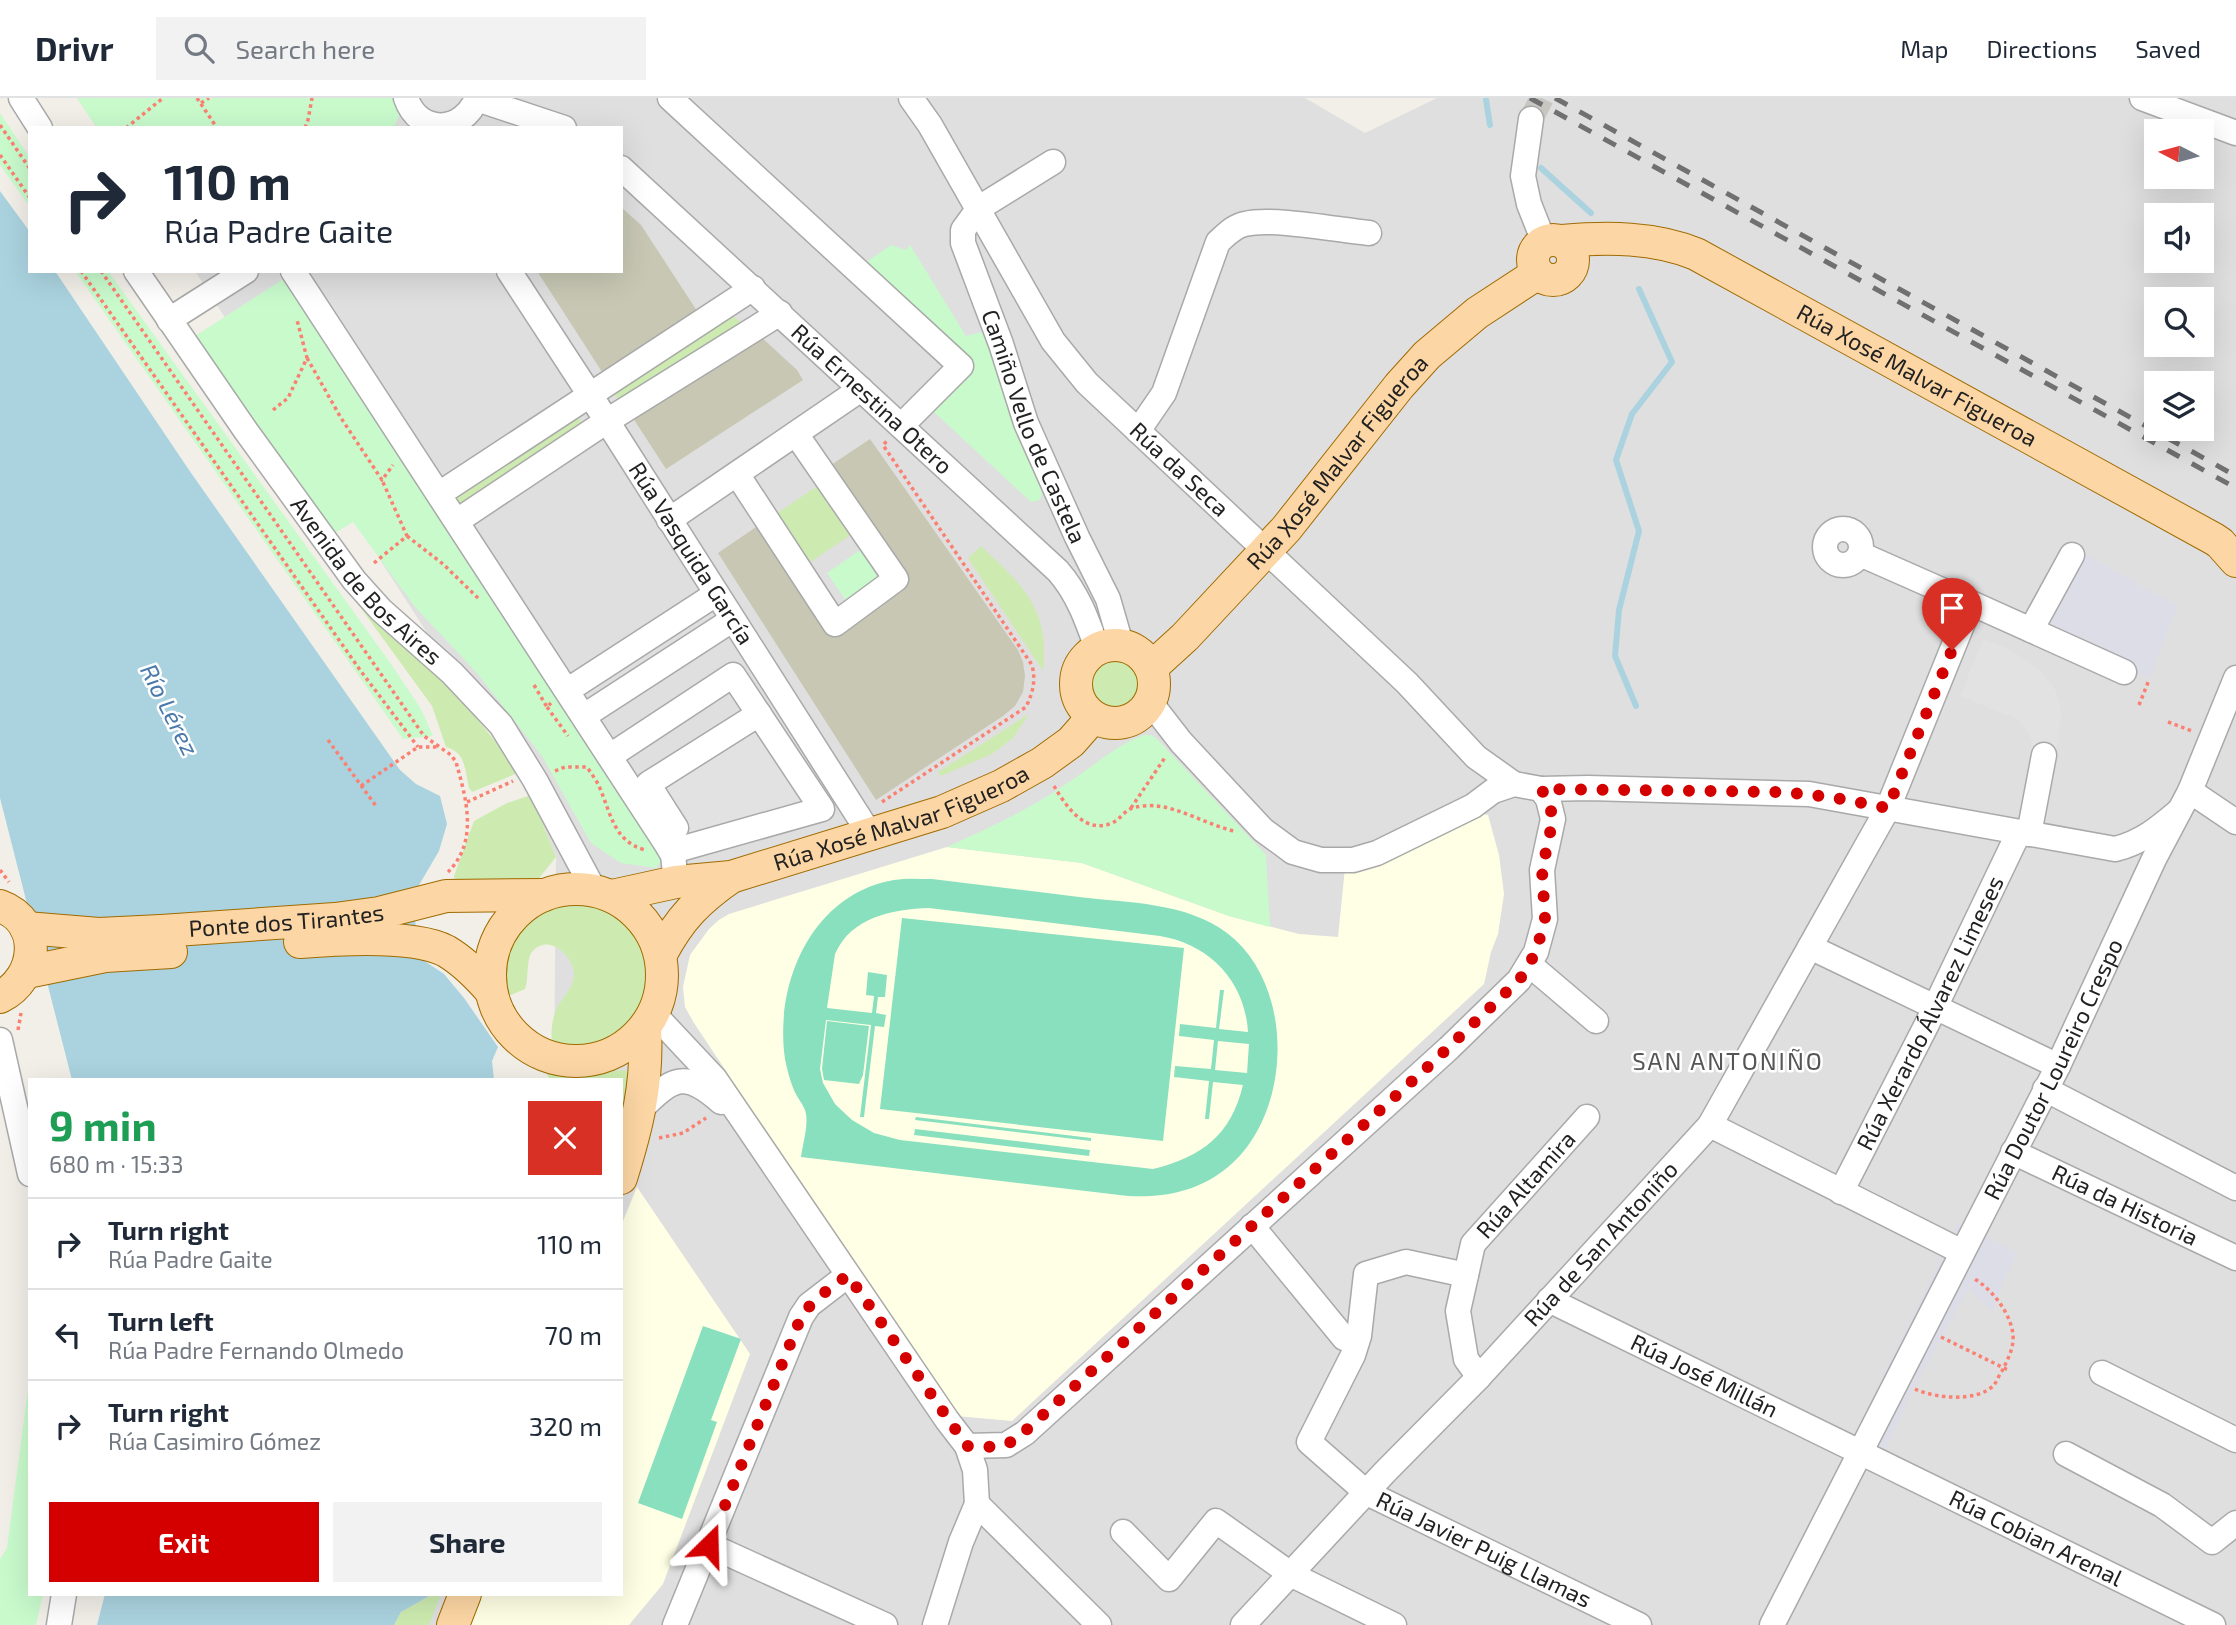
<!DOCTYPE html>
<meta charset="utf-8">
<style>
body{margin:0;font-family:"Exo 2",sans-serif;background:#f2f2f3;color:#1f2937;height:100vh;display:flex;flex-direction:column;font-size:26px;white-space:nowrap}
*{box-sizing:border-box;margin:0}
p{font-size:23px;color:#747a83}
.icon{flex:none;width:38px;height:38px;fill:none;stroke:currentColor;stroke-width:2;stroke-linecap:round;stroke-linejoin:round}
.map{position:relative;flex:1;overflow:hidden}
.sheet{position:absolute;left:28px;top:980px;width:595px;height:518px;display:flex;flex-direction:column;background:#fff;border-radius:0px;box-shadow:0 7px 28px #0002}
.sheet>*{flex:none}
.top-card{position:absolute;left:28px;top:28px;width:595px;height:147px;border-radius:0px;box-shadow:0 7px 28px #0002;background:#fff;color:#1f2937;overflow:hidden}
.needle{width:46px;rotate:276deg}
.fabs{position:absolute;left:2144px;top:21px;display:grid;gap:14px}
.fabs a{display:grid;place-items:center;width:70px;height:70px;border-radius:0px;background:#fff;box-shadow:0 7px 28px #0002;font-size:35px}
.pin{position:absolute;display:grid;place-items:center;width:60px;height:60px;color:#fff;margin:-72px -30px;border-radius:50% 50% 50% 0;rotate:-45deg;box-shadow:0 0 7px #0007}
.pin .icon{rotate:45deg}
.me{position:absolute;width:77px;margin:-38px;rotate:22deg;stroke-linejoin:round;filter:drop-shadow(0 0 5px #0008)}
.turn{display:flex;align-items:center;gap:24px;height:147px;padding:0 21px;font-size:32px}
.turn .icon{width:91px;height:91px;stroke-width:2.5}
.turn b{display:block;font-size:49px;line-height:60px}
.round{display:grid;place-items:center;flex:none;width:74px;height:74px;border-radius:0px;background:#f2f2f3}
.summary{display:flex;align-items:center;justify-content:space-between;height:119px;padding:0 21px}
h1{font-size:42px;font-weight:700;line-height:52px;color:#1e9e55}
.action{display:flex;gap:14px;margin-top:auto;padding:14px 21px}
.action a{flex:1;height:80px;border-radius:0px;background:#d40000;color:#fff;font-size:28px;font-weight:700;line-height:80px;text-align:center}
.action a+a{background:#f2f2f3;color:#1f2937}
ul{padding:0;list-style:none}
li{display:flex;align-items:center;gap:21px;height:91px;padding:0 21px;border-top:2px solid #e0e1e3}
li div{flex:1}
li b{display:block;font-size:26px}
li em{font-style:normal}
header{display:flex;align-items:center;gap:42px;box-sizing:border-box;height:98px;padding:0 35px;background:#fff;border-bottom:2px solid #e0e1e3}
header strong{font-size:33px}
nav{display:flex;gap:38px;margin-inline-start:auto;font-size:24px}
.search{width:490px;height:63px;background:#f2f2f3;display:flex;align-items:center;gap:18px;box-sizing:border-box;padding:0 24px;border-radius:0px;color:#747a83;font-size:26px}
.map>svg:first-child{display:block}
.residential{fill:#e0dfdf;fill-rule:evenodd}
.education{fill:#ffffe5}
.construction{fill:#c7c7b4}
.grass{fill:#cdebb0}
.park{fill:#c8facc}
.pitch{fill:#88e0be;fill-rule:evenodd}
.parking{fill:#e2e2e2}
.plaza{fill:#dddde8}
.water{fill:#aad3df}
.lines{fill:none;stroke-linecap:round;stroke-linejoin:round}
.stream{stroke:#aad3df;stroke-width:6}
.minor-tunnel{stroke:#c8c6c1;stroke-width:24;stroke-dasharray:24 12;stroke-linecap:butt}
.minor-casing{stroke:#a9a9a9;stroke-width:27}
.major-casing{stroke:#a06b00;stroke-width:34}
.path{stroke:#fa8072;stroke-width:3.5;stroke-dasharray:3.5 3.5;stroke-linecap:butt}
.minor{stroke:#fff;stroke-width:24}
.major{stroke:#fcd6a4;stroke-width:32}
.rail{stroke:#707070;stroke-width:5;stroke-dasharray:14 14;stroke-linecap:butt}
.route{stroke:#d40000;stroke-width:12;stroke-dasharray:0 21.6}
.labels{text-anchor:middle;stroke-width:5;stroke-linejoin:round;paint-order:stroke}
.street-label{font-size:23px;fill:#222;stroke:#fff}
.water-label{font-size:24px;font-style:italic;fill:#4a7aab;stroke:#fff}
.neighbourhood-label{font-size:24px;letter-spacing:2px;fill:#555;stroke:#fff}
</style>
<header>
<strong>Drivr</strong>
<div class="search"><svg class="icon" aria-label="search" viewBox="0 0 24 24"><circle cx="10" cy="10" r="6"/><path d="M15 15l6 6"/></svg>Search here</div>
<nav><a>Map</a><a>Directions</a><a>Saved</a></nav>
</header>
<div class="map">
<svg width="2236" height="1527" viewBox="0 0 2236 1527">
<rect width="100%" height="100%" fill="#f2efe9"/>
<path class="residential" d="M77,0H1305L1365,35L1437,0H2236V1527H396L436,1496H621V982H554L556,759L531,697L195,173H621V30H97ZM2156,33H2202V79H2156ZM2156,117H2202V163H2156ZM2156,201H2202V247H2156ZM2156,285H2202V331H2156Z"/>
<g class="education">
<path d="M1472,714L1488,717L1499,757L1504,796L1498,836L1491,854L1484,886L1012,1323L956,1318L694,925L685,909L683,889L690,857L709,831L719,822L729,816L947,749L1082,765L1229,818L1299,836L1338,839L1345,770Z"/>
<path d="M637,1089L750,1256L663,1486L629,1527H464L476,1496H621V1128Z"/>
</g>
<g class="construction">
<path d="M621,109L641,127L699,216L604,277L537,173H621Z"/>
<path d="M757,235L797,272L803,282L666,371L631,317Z"/>
<path d="M870,341L1018,552L1023,564L1025,578L1023,594L1015,608L1003,618L876,702L718,455L759,427L831,537L907,480L828,369Z"/>
</g>
<g class="grass">
<path d="M730,216L746,228L621,306L611,291Z"/>
<path d="M575,314L586,331L463,412L452,395Z"/>
<path d="M819,387L852,436L806,467L773,418Z"/>
<path d="M981,448C1023,488 1050,510 1043,573L968,460Z"/>
<path d="M352,498L456,595L520,674L472,694L469,690C465,673 466,654 446,649L432,608Z"/>
<circle cx="1115" cy="584" r="26"/>
<path d="M1029,616L1013,640L992,656L941,678L938,674Z"/>
<path d="M531,697L556,759L536,784L456,790L454,778L474,723L507,705Z"/>
<path d="M568,803C695,809 664,974 552,950C551,937 551,924 556,912C561,900 576,888 574,874C571,856 548,835 532,854C526,861 529,880 525,891L506,899C494,847 520,816 568,803Z"/>
<path d="M543,968L570,977L624,972L634,976L621,1033V982H550Z"/>
<path d="M433,1496H441L429,1527H394L401,1514Z"/>
</g>
<g class="park">
<path d="M77,0H392L400,15L394,30H97Z"/>
<path d="M0,15L30,60V109L0,67Z"/>
<path d="M891,147L906,152L910,147L966,238L982,234L1042,395L1040,402L1031,404L932,312L968,267L861,168Z"/>
<path d="M75,173H108L389,563L421,611L433,638L403,641Z"/>
<path d="M288,178L664,759L656,770L621,765L591,745L542,658L477,575L415,509L353,424L335,435L192,240Z"/>
<path d="M860,452L882,486L849,507L827,475Z"/>
<path d="M1144,637H1151L1157,641L1266,757L1270,829L1229,818L1082,765L947,749C988,730 1029,712 1066,686C1092,670 1115,647 1144,637Z"/>
<path d="M30,1276V1496H43L36,1527H0V1461L7,1450Z"/>
</g>
<g class="pitch">
<path d="M932,781C981,787 1030,793 1079,799C1128,805 1186,804 1227,835C1297,888 1293,1021 1223,1073C1195,1094 1162,1100 1128,1098L801,1059C803,1045 808,1029 806,1016C805,1008 797,1000 794,992C790,983 787,971 785,961C774,885 812,796 894,782C906,780 920,781 932,781ZM929,810L1160,838C1209,846 1245,883 1248,934L1219,931L1224,892H1220L1216,930L1180,926L1179,938L1214,942L1211,971L1175,968L1174,979L1209,983L1205,1021H1209L1213,984L1243,987C1231,1037 1202,1059 1153,1071L900,1042L874,1035L852,1022L835,1006L823,985L820,971L826,922L871,927L860,1019H864L875,928L884,929L886,917L876,915L878,899H885L887,877L868,874L866,897L874,898L872,915L827,910L835,856C851,819 893,811 929,810ZM1218,943L1249,946L1247,975L1215,972Z"/>
<path d="M902,820L1184,850L1163,1043L880,1011Z"/>
<path d="M827,923L869,928L863,977L859,986L824,982L822,971Z"/>
<path d="M916,1019L1091,1040V1043L915,1022Z"/>
<path d="M915,1031L1090,1052L1089,1058L914,1037Z"/>
<path d="M703,1228L741,1241L711,1322L717,1324L682,1421L638,1405Z"/>
</g>
<g class="parking">
<path d="M1983,541L2007,550L2027,563L2043,576L2055,591L2060,605L2061,622L2055,659L2034,655L2030,636L2017,621L1960,598Z"/>
<path d="M764,608L836,716L694,760L638,687Z"/>
</g>
<g class="plaza">
<path d="M2080,453L2178,508L2149,582L2042,522Z"/>
<path d="M1958,1124L2017,1154L2002,1187L1993,1214L1968,1191L1914,1290L1883,1358L1853,1340Z"/>
</g>
<g class="water">
<path d="M0,93L30,134V173H55L189,372L400,672L416,686L440,698L447,726L439,753L412,799L420,860L444,876L464,900L498,949L492,963L494,982H72L0,700Z"/>
<path d="M105,1496H433L401,1514L394,1527H97Z"/>
</g>
<g class="lines">
<g class="stream">
<path d="M1486,2L1490,27"/>
<path d="M1541,70L1591,115"/>
<path d="M1636,608L1615,558L1619,512L1639,433L1616,362L1632,316L1672,264L1639,191"/>
</g>
<path class="minor-tunnel" d="M1531,21L1542,0"/>
<g class="minor-casing">
<g id="minor">
<path d="M21,0L40,30"/>
<path d="M406,0C419,38 463,35 477,0"/>
<path d="M670,0L961,268L901,328"/>
<path id="s1" d="M911,0L930,27L1053,243L1087,285L1407,585L1476,659L1514,686"/>
<path d="M2142,0L2236,35"/>
<path d="M477,1L564,30"/>
<path d="M1531,21L1523,78L1529,106L1544,144"/>
<path id="s2" d="M1053,64L979,110L963,132V145L1001,246L1026,325L1077,439L1108,501L1121,546"/>
<path id="s3" d="M621,70L1058,473C1078,496 1087,522 1097,550"/>
<path id="s4" d="M136,173L246,333L354,482L381,512L452,575L501,627L535,682L594,792"/>
<path d="M293,173L667,747L673,757L676,784"/>
<path id="s5" d="M509,173L607,323L871,738"/>
<path d="M169,222L246,173"/>
<path d="M1138,333L1164,295L1218,144C1226,137 1234,128 1245,126C1272,119 1338,132 1369,135"/>
<path d="M737,376L835,526L896,481L796,336"/>
<path d="M439,396L753,190"/>
<path d="M669,422L861,291"/>
<path d="M457,423L607,323L780,215"/>
<circle cx="1843" cy="449" r="18"/>
<path d="M1971,505L2124,574"/>
<path d="M2031,532L2072,457"/>
<path d="M568,592L716,496"/>
<path d="M1150,604L1181,644L1263,732L1293,754L1321,762H1353L1377,755L1473,708L1493,693L1514,686L1541,691L1588,690L1809,696L2115,751C2141,745 2159,730 2179,713"/>
<path d="M584,618L732,522"/>
<path d="M610,658L733,577L822,711L680,751L673,757"/>
<path d="M2190,693L2236,724"/>
<path d="M676,730L648,686L759,616"/>
<path d="M2029,736L2044,657"/>
<path d="M1810,849L2058,968"/>
<path d="M1530,867L1596,923"/>
<path d="M654,916L715,981L947,1322L967,1348L975,1372L977,1406L961,1444L935,1527"/>
<path d="M0,942L30,1076"/>
<path d="M2045,991L2236,1090"/>
<path d="M641,1011C673,979 685,972 721,1004"/>
<path d="M1710,1027L1962,1154"/>
<path id="s6" d="M2013,1054L2236,1160"/>
<path id="s7" d="M1841,1094L1927,926L2019,734"/>
<path d="M1252,1128L1344,1240"/>
<path id="s8" d="M1466,1177L1406,1164L1366,1176L1359,1238L1353,1257L1309,1344L1367,1395L1639,1527"/>
<path id="s9" d="M1549,1202L2213,1527"/>
<path d="M2102,1275L2236,1342"/>
<path id="s10" d="M1479,1279L1466,1261L1458,1213L1473,1146L1587,1019"/>
<path d="M967,1348L1006,1347L1025,1335L1449,950L1519,882L1536,854L1545,821L1542,772L1553,721L1548,701L1541,691"/>
<path d="M2066,1356L2162,1407L2212,1444L2236,1425"/>
<path d="M977,1406L1099,1527"/>
<path d="M1123,1434L1169,1481L1216,1423L1292,1477L1394,1527"/>
<path d="M709,1447L885,1527"/>
<path d="M59,1527L64,1496"/>
<path d="M675,1527L801,1219L809,1207L848,1177"/>
<path id="s11" d="M1243,1527L1385,1374L1479,1279L1710,1027L1888,710L1971,505L1860,456"/>
<path id="s12" d="M1772,1527L2058,968L2154,761L2190,693L2236,580"/>
</g>
</g>
<g class="major-casing">
<g id="major">
<circle cx="1553" cy="162" r="20"/>
<path id="s13" d="M1562,143C1608,139 1654,139 1696,156L2214,441L2220,445L2236,463"/>
<circle cx="1115" cy="586" r="39"/>
<path id="s14" d="M1151,570L1185,539L1286,431L1399,288L1427,257L1477,215L1538,175"/>
<circle cx="576" cy="877" r="86"/>
<path id="s15" d="M612,798L676,784L731,779L942,714L1001,688L1042,665L1071,644L1093,619"/>
<path d="M0,808C44,824 38,880 0,899"/>
<path id="s16" d="M26,830L99,836L161,833L335,821L379,815L446,798L544,797"/>
<path d="M300,844C337,841 413,836 446,853C463,863 478,878 491,893"/>
<path d="M661,856C680,820 698,802 731,779"/>
<path d="M27,874L105,858L171,854"/>
<path d="M621,1080C637,1029 648,985 645,930"/>
<path d="M453,1527L465,1496"/>
</g>
</g>
<g class="path">
<path d="M197,0L217,30"/>
<path d="M201,5L209,0"/>
<path d="M0,27L30,71"/>
<path d="M126,30L163,0"/>
<path d="M305,30L308,22L312,0"/>
<path d="M0,57L30,100"/>
<path d="M81,173L360,572L418,649"/>
<path d="M101,173L424,638L451,657L456,664C466,700 479,743 448,774"/>
<path d="M307,260L341,320L382,382L393,367"/>
<path d="M273,312L288,300L307,260L297,222"/>
<path d="M407,438L443,466L479,501"/>
<path d="M374,465L407,438L382,382"/>
<path d="M534,587L547,609L551,605"/>
<path d="M2139,607L2149,582"/>
<path d="M547,609L568,638"/>
<path d="M2168,624L2192,633"/>
<path d="M328,642L376,708"/>
<path d="M555,673L565,669H587C591,675 596,682 599,688C611,715 613,743 645,752"/>
<path d="M361,688L418,649H438"/>
<path d="M1054,688C1066,708 1085,737 1112,725C1119,722 1123,715 1130,711C1137,708 1149,707 1157,708C1183,711 1208,727 1234,733"/>
<path d="M467,704L513,683"/>
<path d="M882,704L1026,609C1033,594 1036,583 1032,567L883,347L888,342"/>
<path d="M1131,710L1166,658"/>
<path d="M0,772L9,784"/>
<path d="M18,932L21,915"/>
<path d="M659,1040L683,1035L706,1020"/>
<path d="M1941,1239L2008,1272"/>
<path d="M1915,1291C1934,1300 1977,1305 1994,1287C1997,1283 1999,1277 2002,1273C2008,1261 2014,1250 2013,1237C2011,1215 1991,1190 1973,1180"/>
</g>
<use href="#minor" class="minor"/>
<use href="#major" class="major"/>
<g class="rail">
<path d="M1530,0L2236,390"/>
<path d="M1555,0L2236,378"/>
</g>
</g>
<g class="lines">
<path class="route" d="M709,1447L801,1219C813,1201 831,1190 848,1177L967,1348L996,1349L1014,1343L1431,966L1520,881L1536,854L1545,821L1542,772L1553,721L1548,701L1541,691L1783,694L1830,699L1888,710L1952,552"/>
</g>
<g class="labels">
<g class="street-label">
<text dy="8" stroke="none"><textPath href="#s13" startOffset="388">Rúa Xosé Malvar Figueroa</textPath></text>
<text dy="8" stroke="none"><textPath href="#s3" startOffset="341">Rúa Ernestina Otero</textPath></text>
<text dy="8" stroke="none"><textPath href="#s2" startOffset="324">Camiño Vello de Castela</textPath></text>
<text dy="8" stroke="none"><textPath href="#s14" startOffset="278">Rúa Xosé Malvar Figueroa</textPath></text>
<text dy="8" stroke="none"><textPath href="#s1" startOffset="462">Rúa da Seca</textPath></text>
<text dy="8" stroke="none"><textPath href="#s5" startOffset="336">Rúa Vasquida García</textPath></text>
<text dy="8" stroke="none"><textPath href="#s4" startOffset="387">Avenida de Bos Aires</textPath></text>
<text dy="8" stroke="none"><textPath href="#s15" startOffset="301">Rúa Xosé Malvar Figueroa</textPath></text>
<text dy="8" stroke="none"><textPath href="#s16" startOffset="261">Ponte dos Tirantes</textPath></text>
<text dy="8" stroke="none"><textPath href="#s7" startOffset="200">Rúa Xerardo Álvarez Limeses</textPath></text>
<text dy="8" stroke="none"><textPath href="#s12" startOffset="623">Rúa Doutor Loureiro Crespo</textPath></text>
<text dy="8" stroke="none"><textPath href="#s10" startOffset="219">Rúa Altamira</textPath></text>
<text dy="8" stroke="none"><textPath href="#s6" startOffset="124">Rúa da Historia</textPath></text>
<text dy="8" stroke="none"><textPath href="#s11" startOffset="523">Rúa de San Antoniño</textPath></text>
<text dy="8" stroke="none"><textPath href="#s9" startOffset="173">Rúa José Millán</textPath></text>
<text dy="8" stroke="none"><textPath href="#s9" startOffset="542">Rúa Cobian Arenal</textPath></text>
<text dy="8" stroke="none"><textPath href="#s8" startOffset="490">Rúa Javier Puig Llamas</textPath></text>
</g>
<g class="water-label">
<text transform="translate(169 612) rotate(63)" y="8">Río Lérez</text>
</g>
<g class="neighbourhood-label">
<text x="1728" y="972">SAN ANTONIÑO</text>
</g>
</g>
</svg>
<div class="fabs">
<a><svg class="needle" viewBox="-14 -14 28 28"><path d="M0-13l5 13h-10z" fill="#e53935"/><path d="M0 13l5-13h-10z" fill="#747a83"/></svg></a>
<a><svg class="icon" aria-label="sound" viewBox="0 0 24 24"><path d="M4 9h4l5-4v14l-5-4H4zM17 9q2 3 0 6"/></svg></a>
<a><svg class="icon" aria-label="search" viewBox="0 0 24 24"><circle cx="10" cy="10" r="6"/><path d="M15 15l6 6"/></svg></a>
<a><svg class="icon" aria-label="layers" viewBox="0 0 24 24"><path d="M12 4l9 5-9 5-9-5zM3 14l9 5 9-5"/></svg></a>
</div>
<div class="pin" style="left:1952px;top:552px;background:#d93025"><svg class="icon" aria-label="arrive" viewBox="0 0 24 24"><path d="M6 21V4h12l-3 4 3 4H6"/></svg></div>
<svg class="me" style="left:709px;top:1447px" viewBox="-20 -20 40 40"><path d="M0-17L14 15 0 8-14 15z" fill="#d40000" stroke="#fff" stroke-width="4"/></svg>
<div class="top-card">
<div class="turn"><svg class="icon" aria-label="right" viewBox="0 0 24 24"><path d="M7 20v-9h11M14 6l5 5-5 5"/></svg><div><b>110 m</b>Rúa Padre Gaite</div></div>
</div>
<section class="sheet">
<div class="summary"><div><h1>9 min</h1><p>680 m · 15:33</p></div><a class="round" style="background:#d93025;color:#fff"><svg class="icon" aria-label="close" viewBox="0 0 24 24"><path d="M6 6l12 12M18 6L6 18"/></svg></a></div>
<ul>
<li><svg class="icon" aria-label="right" viewBox="0 0 24 24"><path d="M7 20v-9h11M14 6l5 5-5 5"/></svg><div><b>Turn right</b><p>Rúa Padre Gaite</p></div><em>110 m</em></li>
<li><svg class="icon" aria-label="left" viewBox="0 0 24 24"><path d="M17 20v-9H6M10 6l-5 5 5 5"/></svg><div><b>Turn left</b><p>Rúa Padre Fernando Olmedo</p></div><em>70 m</em></li>
<li><svg class="icon" aria-label="right" viewBox="0 0 24 24"><path d="M7 20v-9h11M14 6l5 5-5 5"/></svg><div><b>Turn right</b><p>Rúa Casimiro Gómez</p></div><em>320 m</em></li>
</ul>
<div class="action"><a>Exit</a><a>Share</a></div>
</section>
</div>
